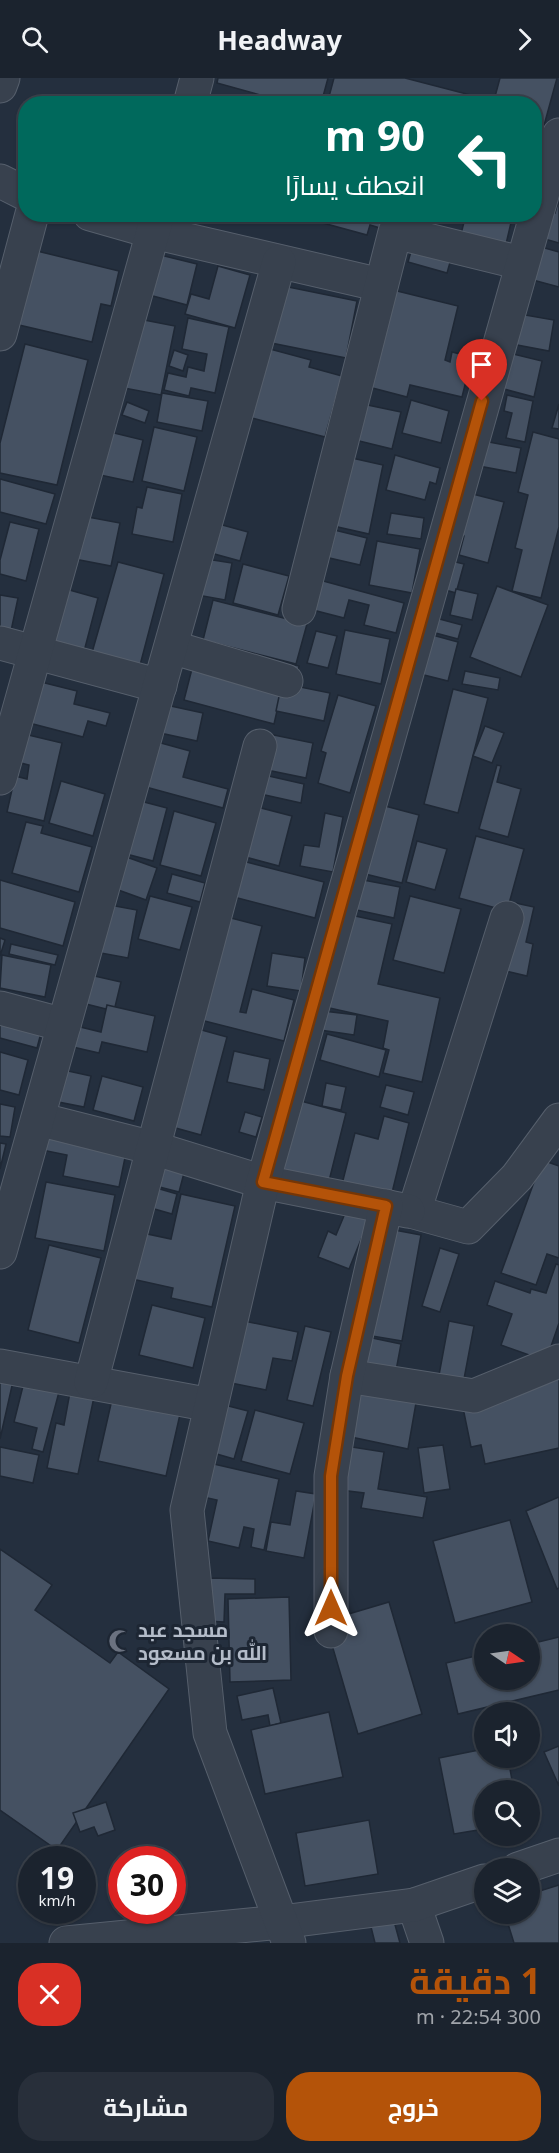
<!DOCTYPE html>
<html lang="ar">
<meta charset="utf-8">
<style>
body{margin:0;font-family:"Noto Sans",Cairo,sans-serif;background:#282f3a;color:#f1f3f6;direction:rtl;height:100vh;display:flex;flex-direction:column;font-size:22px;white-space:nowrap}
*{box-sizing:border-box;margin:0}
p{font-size:20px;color:#a0a4aa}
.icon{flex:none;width:33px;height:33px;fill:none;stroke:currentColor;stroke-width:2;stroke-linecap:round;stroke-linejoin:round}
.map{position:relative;height:1865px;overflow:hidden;direction:ltr}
.side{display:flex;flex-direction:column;background:#1b232e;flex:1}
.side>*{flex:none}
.top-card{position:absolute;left:18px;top:18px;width:524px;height:126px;border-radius:24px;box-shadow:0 2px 4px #0004,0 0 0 2px #39404a;direction:rtl;background:#00695c;color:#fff;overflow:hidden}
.needle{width:39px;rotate:103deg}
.buttons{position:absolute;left:474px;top:1546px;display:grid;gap:12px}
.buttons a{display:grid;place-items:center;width:66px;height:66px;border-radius:50%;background:#1b232e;box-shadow:0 2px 4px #0004,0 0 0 2px #39404a;font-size:30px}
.speed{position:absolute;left:18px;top:1768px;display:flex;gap:12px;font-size:30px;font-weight:700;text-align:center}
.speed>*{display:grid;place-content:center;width:78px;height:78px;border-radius:50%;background:#1b232e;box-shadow:0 2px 4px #0004,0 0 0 2px #39404a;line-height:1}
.speed small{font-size:15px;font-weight:400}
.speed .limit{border:9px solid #d22;background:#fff;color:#111}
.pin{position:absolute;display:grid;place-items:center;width:51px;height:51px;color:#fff;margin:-62px -26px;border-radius:50% 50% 50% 0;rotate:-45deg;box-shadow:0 0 6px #0007}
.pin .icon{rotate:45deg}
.me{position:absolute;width:66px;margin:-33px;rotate:0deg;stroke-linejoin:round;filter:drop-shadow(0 0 4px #0008)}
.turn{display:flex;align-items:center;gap:21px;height:126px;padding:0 18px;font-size:27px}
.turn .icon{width:78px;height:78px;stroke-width:2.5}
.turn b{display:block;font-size:42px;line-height:51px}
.round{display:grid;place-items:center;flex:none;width:63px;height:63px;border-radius:24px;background:#282f3a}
.headline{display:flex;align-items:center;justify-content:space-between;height:102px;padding:0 18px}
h1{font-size:36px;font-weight:700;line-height:45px;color:#b45309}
.action{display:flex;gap:12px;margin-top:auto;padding:12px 18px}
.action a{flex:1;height:69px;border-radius:24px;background:#b45309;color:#fff;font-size:24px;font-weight:700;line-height:69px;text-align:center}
.action a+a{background:#282f3a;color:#f1f3f6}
header{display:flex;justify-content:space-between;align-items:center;height:78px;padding:0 18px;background:#1b232e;font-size:27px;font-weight:700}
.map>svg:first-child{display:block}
.building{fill:#455162;stroke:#1f2835;stroke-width:1.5}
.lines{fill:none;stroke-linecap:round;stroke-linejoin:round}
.minor-casing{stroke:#565f6c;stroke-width:35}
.minor{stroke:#38414e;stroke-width:33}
.route-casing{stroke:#753606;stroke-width:15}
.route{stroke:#b45309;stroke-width:10}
.labels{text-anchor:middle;stroke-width:6;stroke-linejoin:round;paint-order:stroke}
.poi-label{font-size:20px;font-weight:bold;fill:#b4bcc9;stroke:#1d2633;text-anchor:start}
</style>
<header><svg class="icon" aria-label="forward" viewBox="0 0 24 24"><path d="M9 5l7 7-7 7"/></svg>Headway<svg class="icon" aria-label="search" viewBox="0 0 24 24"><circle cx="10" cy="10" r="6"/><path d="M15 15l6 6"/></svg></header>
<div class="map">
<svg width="559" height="1865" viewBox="0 0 559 1865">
<rect width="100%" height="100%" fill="#242f3e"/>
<g class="building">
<path d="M218,0H328L321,26H293L217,5Z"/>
<path d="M334,0H405L486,21L485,26H327Z"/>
<path d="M500,0H557L534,84V26H493Z"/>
<path d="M192,16L229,26H189Z"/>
<path d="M559,121V165L534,158L541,131L555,135Z"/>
<path d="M290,136H394L390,153L370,147L367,157Z"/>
<path d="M466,136H513L503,179L458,168Z"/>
<path d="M414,163L453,174L447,195L408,184Z"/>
<path d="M527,165L559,174V209L518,198Z"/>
<path d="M37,173L119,193L111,228L101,226L92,264L19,247Z"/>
<path d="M144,173L197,186L187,227L134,213Z"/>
<path d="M218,188L250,197L235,250L185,236L191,216L209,221Z"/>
<path d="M259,203L357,223L346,280L247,260Z"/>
<path d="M385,210L458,228L445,282L450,284L452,274L472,279L462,319L410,307L407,319L361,307Z"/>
<path d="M508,234L554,242L549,273L502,264Z"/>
<path d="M188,240L229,249L215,315L191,310L189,318L164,312L168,295L186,299L188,289L204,293L207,276L182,271Z"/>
<path d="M139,241L175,248L161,317L124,310Z"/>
<path d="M244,264L311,282L309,289L342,298L325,359L225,333Z"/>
<path d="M25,266L88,282L57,407L0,395V365Z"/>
<path d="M493,271L542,283L534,319L485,306Z"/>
<path d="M174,272L188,277L183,293L169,288Z"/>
<path d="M162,315L208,323L202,353L157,344Z"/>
<path d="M507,317L533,323L525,364L506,360L512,335L504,333Z"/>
<path d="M411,322L449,333L441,365L402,355Z"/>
<path d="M127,324L149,333L145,345L122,337Z"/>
<path d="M358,325L401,334L392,371L351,361Z"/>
<path d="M559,326V351L552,350Z"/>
<path d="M154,349L197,359L184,413L142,403Z"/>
<path d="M110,354L143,362L133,404L100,397Z"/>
<path d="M533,354L559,361V449L541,520L512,513L522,472L515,470L528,417L518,414Z"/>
<path d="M473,361L521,370L516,395L468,386Z"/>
<path d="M334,376L383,387L369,456L320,445Z"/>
<path d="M395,377L440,390L436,406L430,404L425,422L386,412Z"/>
<path d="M0,401L55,416L46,446L0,434Z"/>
<path d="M147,409L182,416L173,464L132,456L137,429L142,430Z"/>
<path d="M453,411L504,424L488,485L459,477L464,458L441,452Z"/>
<path d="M391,435L424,440L421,461L387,456Z"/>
<path d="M72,436L120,445L111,488L64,479Z"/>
<path d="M197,440L248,454L240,483L189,469Z"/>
<path d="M10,444L39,451L26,503L0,496V482Z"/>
<path d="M318,448L367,460L360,487L312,476Z"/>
<path d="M377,463L420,471L412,515L369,507Z"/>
<path d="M181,477L232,485L225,522L175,513Z"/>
<path d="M435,479L464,486L456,515L428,507Z"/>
<path d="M118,484L164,496L139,591L91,578Z"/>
<path d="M243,486L289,498L278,537L233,525Z"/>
<path d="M316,501L404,525L396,555L364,547L369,527L349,522L344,540L309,531Z"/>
<path d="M48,506L98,520L81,585L30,572Z"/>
<path d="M497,508L548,527L521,599L470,579Z"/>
<path d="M456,511L478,516L472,542L450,537Z"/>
<path d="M0,517L18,520L11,553L0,550Z"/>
<path d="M213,522L307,546L296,586L203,562Z"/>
<path d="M417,535L462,547L458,561L413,549Z"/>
<path d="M345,552L390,561L381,606L336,596Z"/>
<path d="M414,552L458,564L448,603L404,592Z"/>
<path d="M316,553L337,558L328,590L307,585Z"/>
<path d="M195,579L282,611L274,646L184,622Z"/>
<path d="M286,585L299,588L295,608L330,615L324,643L276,633Z"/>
<path d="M465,593L500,600L498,612L462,606Z"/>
<path d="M21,599L77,613L74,626L110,635L106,648L88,643L83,659L10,640Z"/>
<path d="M453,611L488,620L458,735L424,726Z"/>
<path d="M338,617L376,628L350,715L318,705L326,675L321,673Z"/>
<path d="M157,625L203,635L197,663L151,653Z"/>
<path d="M485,648L504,655L492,685L473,678Z"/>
<path d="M20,655L62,665L44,743L7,734L15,698L27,701L29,687L13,683Z"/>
<path d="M264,655L313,665L306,700L257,690Z"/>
<path d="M132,657L190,673L183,699L228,711L223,730L120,702Z"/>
<path d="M497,687L501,688L497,704L521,711L508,759L479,751Z"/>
<path d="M260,696L304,706L301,725L256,715Z"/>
<path d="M61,703L105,716L93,758L49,745Z"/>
<path d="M125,719L167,730L153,783L111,772Z"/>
<path d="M370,724L419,737L402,805L353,793Z"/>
<path d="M242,725L292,738L279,788L230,775Z"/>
<path d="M174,733L216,745L201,798L160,787Z"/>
<path d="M325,735L343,739L333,794L300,788L304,767L319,769Z"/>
<path d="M26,744L43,748L41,755L92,769L79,814L12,795Z"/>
<path d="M476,758L524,771L507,833L459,820Z"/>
<path d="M417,763L447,771L435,812L406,804Z"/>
<path d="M121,777L157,790L146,822L110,809Z"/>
<path d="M235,781L324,804L315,840L226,817Z"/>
<path d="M172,796L205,805L200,824L167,815Z"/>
<path d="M358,801L400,809L394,840L352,831Z"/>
<path d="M0,802L75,824L63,868L0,850Z"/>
<path d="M150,818L192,829L180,872L138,861Z"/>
<path d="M410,818L461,831L444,895L393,882Z"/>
<path d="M88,823L137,832L128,880L79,871Z"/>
<path d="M511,824L534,829L526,864L533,866L527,898L497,891Z"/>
<path d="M204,833L262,848L240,934L246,935L252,911L294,922L284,963L177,936Z"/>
<path d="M346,836L392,846L378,906L440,920L422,1004L383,995L389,972L383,970L388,943L325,929Z"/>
<path d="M0,860L5,862L0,878Z"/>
<path d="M11,866L58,877L55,887L9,876Z"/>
<path d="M272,875L305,880L301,913L267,908Z"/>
<path d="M2,877L51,887L45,919L0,910Z"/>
<path d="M77,894L121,904L114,933L70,922Z"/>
<path d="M107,927L155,938L147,974L102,964L99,975L64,967L68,946L101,954Z"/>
<path d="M323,933L357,937L354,957L320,952Z"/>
<path d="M0,940L42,951L37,970L0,960Z"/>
<path d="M180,946L227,959L201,1057L154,1044Z"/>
<path d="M327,956L386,972L379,999L320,982Z"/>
<path d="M234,973L270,981L264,1012L227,1004Z"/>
<path d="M0,974L28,982L19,1017L0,1012Z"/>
<path d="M50,989L91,998L84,1029L43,1021Z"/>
<path d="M102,998L143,1009L134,1043L93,1032Z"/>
<path d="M326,1005L346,1009L341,1032L322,1028Z"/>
<path d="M386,1007L414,1014L408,1037L380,1029Z"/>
<path d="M297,1022L346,1035L328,1107L277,1093Z"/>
<path d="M0,1026L15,1029L10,1059L0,1058Z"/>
<path d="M245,1034L262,1039L256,1059L239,1054Z"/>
<path d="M384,1038L409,1045L390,1123L341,1110L355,1055L378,1061Z"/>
<path d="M47,1048L128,1065L119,1109L63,1098L67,1077L42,1072Z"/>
<path d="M0,1065L6,1066L0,1091Z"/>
<path d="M542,1082L559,1088V1180L547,1176L536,1207L501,1195Z"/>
<path d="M141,1084L184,1095L179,1114L136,1103Z"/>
<path d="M129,1102L177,1116L172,1136L123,1122Z"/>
<path d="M46,1104L115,1117L104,1173L35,1160Z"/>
<path d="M181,1116L235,1128L212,1229L171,1220L173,1210L123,1199L133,1153L171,1161Z"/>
<path d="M346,1133L369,1142L349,1191L318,1179L328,1153L336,1157Z"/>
<path d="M373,1148L421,1157L402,1263L354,1255Z"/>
<path d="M49,1167L101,1180L79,1265L28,1252Z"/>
<path d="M440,1170L459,1176L440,1234L422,1228Z"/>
<path d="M556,1186L559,1187V1245L546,1283L501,1267L512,1236L487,1227L495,1203L530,1215L531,1211L546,1215Z"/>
<path d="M152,1227L205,1240L193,1290L139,1277Z"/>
<path d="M239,1242L298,1254L292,1283L273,1280L266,1312L226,1304Z"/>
<path d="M449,1243L474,1248L464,1301L439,1297Z"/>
<path d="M305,1248L331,1254L313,1328L287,1322Z"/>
<path d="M358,1257L401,1266L395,1298L352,1291Z"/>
<path d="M0,1297L14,1299L0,1361Z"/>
<path d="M559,1300V1370L485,1386L481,1367L471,1369L461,1320Z"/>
<path d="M24,1304L59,1314L43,1374L32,1371L37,1350L14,1344Z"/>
<path d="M341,1310L416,1325L408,1371L332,1355Z"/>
<path d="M70,1314L94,1319L78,1396L47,1390L56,1345L64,1347Z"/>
<path d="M113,1317L181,1332L166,1398L98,1383Z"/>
<path d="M209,1323L248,1333L234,1381L196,1370Z"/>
<path d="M255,1332L304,1345L290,1396L241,1383Z"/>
<path d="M333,1366L384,1374L378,1411L427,1419L423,1440L361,1430L364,1415L340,1412Z"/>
<path d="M443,1367L450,1411L424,1415L418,1370Z"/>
<path d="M0,1369L39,1377L33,1405L0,1398Z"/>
<path d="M192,1381L279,1401L264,1472L251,1469L254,1451L244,1449L239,1470L208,1463L217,1422L185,1415Z"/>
<path d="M296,1413L316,1416L304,1480L266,1473L271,1444L290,1447Z"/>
<path d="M559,1419V1510L557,1511L526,1433Z"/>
<path d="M510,1442L532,1524L455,1545L433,1463Z"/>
<path d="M0,1471L52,1507L35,1532L110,1585L118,1574L169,1611L57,1772L0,1732Z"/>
<path d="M206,1500L255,1501V1516H225L224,1544L205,1543Z"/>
<path d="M289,1519L291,1602L230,1604L228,1521Z"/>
<path d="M389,1524L422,1636L358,1656L325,1543Z"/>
<path d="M559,1559V1612L458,1636L446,1585L484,1576V1602H530V1566Z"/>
<path d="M273,1610L281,1645L270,1648L268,1637L242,1642L237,1618Z"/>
<path d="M329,1634L343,1699L265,1716L251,1652Z"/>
<path d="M559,1668V1708L544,1674Z"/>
<path d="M484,1671V1680H508L514,1713H484V1751L454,1756L439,1680Z"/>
<path d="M106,1724L115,1752L98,1758L94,1749L80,1754L73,1735Z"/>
<path d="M369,1742L378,1796L305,1808L296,1755Z"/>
<path d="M559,1807V1865H514L505,1836H530V1816Z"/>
<path d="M394,1843L400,1865H375L371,1849Z"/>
</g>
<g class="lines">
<g class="minor-casing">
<g id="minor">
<path d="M0,8L3,0"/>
<path d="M190,26L197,0"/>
<path d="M0,103L26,116"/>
<path d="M90,136L153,154L381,207"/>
<path d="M0,256L32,136"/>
<path d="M299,531L395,154L521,185"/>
<path d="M0,565L160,608"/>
<path d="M171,569L286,603"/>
<path d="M0,700L158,136"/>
<path d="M507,840L414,1134L468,1149L517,1099L559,1042"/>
<path d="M0,930L64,947"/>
<path d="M38,1041L153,1070L263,1104L408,1133"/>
<path d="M0,1174L279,184"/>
<path d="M0,1288L211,1327"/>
<path d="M347,1298L474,1318L559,1283"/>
<path d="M91,1304L260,668"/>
<path d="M331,1553V1398L347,1298L386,1128"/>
<path d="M518,1791L559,1777"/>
<path d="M414,1827L427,1865"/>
<path d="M66,1865L281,1844L414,1827L484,1803"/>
<path d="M289,1865L210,1655L187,1432L263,1104L559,57"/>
</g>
</g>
<use href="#minor" class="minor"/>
</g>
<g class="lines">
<g class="route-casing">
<path id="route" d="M331,1530V1398L347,1298L386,1128L263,1104L482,323"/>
</g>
<use href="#route" class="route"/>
</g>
<defs>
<g id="mosque-bare" transform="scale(1.8)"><path d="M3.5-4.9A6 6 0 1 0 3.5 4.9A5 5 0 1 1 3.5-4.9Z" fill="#6b7280" stroke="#1d2633" stroke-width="2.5" paint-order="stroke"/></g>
</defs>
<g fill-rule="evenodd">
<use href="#mosque-bare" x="120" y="1563"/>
</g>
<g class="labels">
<g class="poi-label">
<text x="138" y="1559">مسجد عبد<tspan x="138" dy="23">الله بن مسعود</tspan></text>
</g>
</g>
</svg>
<div class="buttons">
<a><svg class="needle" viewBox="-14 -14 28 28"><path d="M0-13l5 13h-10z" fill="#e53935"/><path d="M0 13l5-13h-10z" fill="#a0a4aa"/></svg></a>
<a><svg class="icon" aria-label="sound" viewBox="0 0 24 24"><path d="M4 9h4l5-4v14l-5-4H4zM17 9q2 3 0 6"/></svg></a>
<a><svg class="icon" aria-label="search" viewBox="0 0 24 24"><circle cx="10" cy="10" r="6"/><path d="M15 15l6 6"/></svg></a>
<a><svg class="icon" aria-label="layers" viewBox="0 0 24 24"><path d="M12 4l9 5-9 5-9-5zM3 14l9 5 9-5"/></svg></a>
</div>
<div class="speed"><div>19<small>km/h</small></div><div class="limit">30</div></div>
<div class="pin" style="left:482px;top:323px;background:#d93025"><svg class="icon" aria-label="arrive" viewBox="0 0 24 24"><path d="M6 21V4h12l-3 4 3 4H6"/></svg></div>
<svg class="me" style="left:331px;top:1530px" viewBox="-20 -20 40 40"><path d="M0-17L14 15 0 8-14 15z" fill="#b45309" stroke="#fff" stroke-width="4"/></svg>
<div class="top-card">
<div class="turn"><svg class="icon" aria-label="left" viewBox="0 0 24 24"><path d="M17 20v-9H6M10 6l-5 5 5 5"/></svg><div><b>90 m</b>انعطف يسارًا</div></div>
</div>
</div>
<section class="side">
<div class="headline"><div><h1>1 دقيقة</h1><p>300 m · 22:54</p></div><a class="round" style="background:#d93025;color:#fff"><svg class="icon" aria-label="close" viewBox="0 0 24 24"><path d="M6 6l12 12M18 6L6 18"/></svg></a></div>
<div class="action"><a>خروج</a><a>مشاركة</a></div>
</section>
